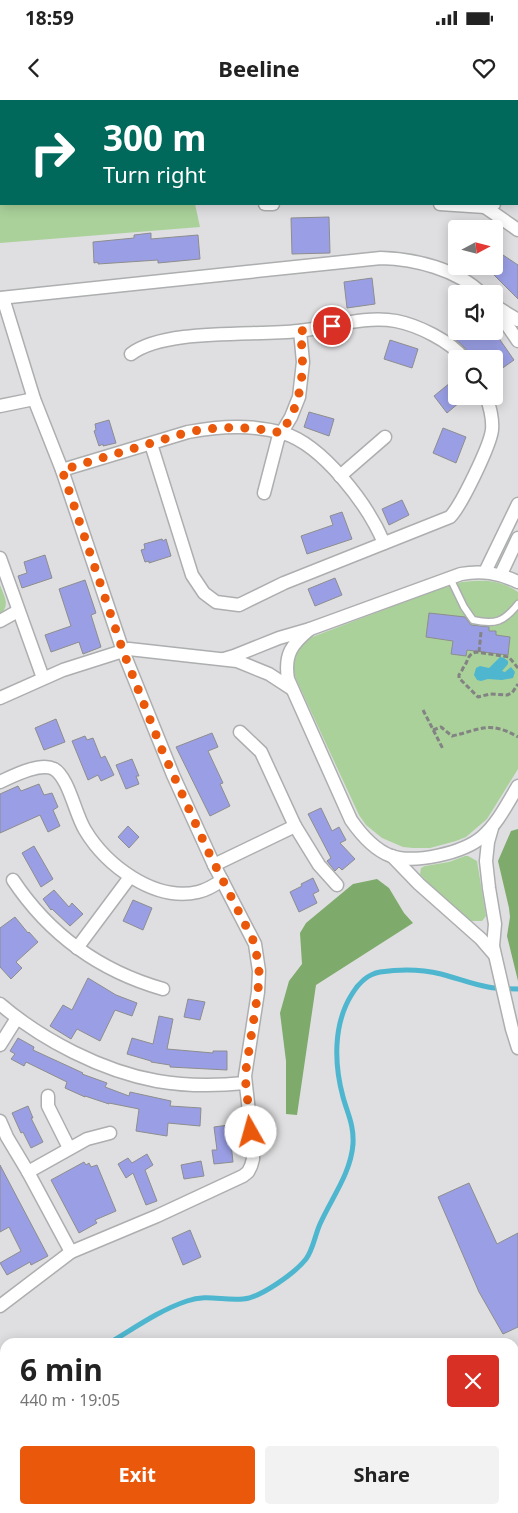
<!DOCTYPE html>
<meta charset="utf-8">
<style>
body{margin:0;font-family:"Noto Sans",sans-serif;background:#f2f2f2;color:#222;height:100vh;display:flex;flex-direction:column;font-size:19px;white-space:nowrap}
*{box-sizing:border-box;margin:0}
p{font-size:16px;color:#767676}
.icon{flex:none;width:28px;height:28px;fill:none;stroke:currentColor;stroke-width:2;stroke-linecap:round;stroke-linejoin:round}
.map{position:relative;flex:1;overflow:hidden}
.panel{position:absolute;left:0px;top:1238px;width:519px;height:176px;display:flex;flex-direction:column;background:#fff;border-radius:15px 15px 0 0;box-shadow:0 2px 12px #0003}
.panel>*{flex:none}
.guide{position:absolute;left:0px;top:0px;width:519px;height:105px;box-shadow:0 2px 12px #0003;background:#00695c;color:#fff;overflow:hidden}
.needle{width:32px;rotate:83deg}
.buttons{position:absolute;left:448px;top:120px;display:grid;gap:10px}
.buttons a{display:grid;place-items:center;width:55px;height:55px;border-radius:5px;background:#fff;box-shadow:0 2px 12px #0003;font-size:25px}
.pin{position:absolute;display:grid;place-items:center;width:42px;height:42px;color:#fff;margin:-21px;border:2px solid #fff;border-radius:50%;box-shadow:0 1px 5px #0007}
.me{position:absolute;width:55px;margin:-28px;rotate:353deg;stroke-linejoin:round;filter:drop-shadow(0 0 4px #0008)}
.turn{display:flex;align-items:center;gap:18px;height:105px;padding:0 20px;font-size:22px}
.turn .icon{width:65px;height:65px;stroke-width:2.5}
.turn b{display:block;font-size:35px;line-height:42px}
.round{display:grid;place-items:center;flex:none;width:52px;height:52px;border-radius:5px;background:#f2f2f2}
.headline{display:flex;align-items:center;justify-content:space-between;height:85px;padding:0 20px}
h1{font-size:30px;font-weight:700;line-height:38px}
.cta{display:flex;gap:10px;margin-top:auto;padding:10px 20px}
.cta a{flex:1;height:58px;border-radius:5px;background:#ea580c;color:#fff;font-size:20px;font-weight:700;line-height:58px;text-align:center}
.cta a+a{background:#f2f2f2;color:#222}
.status{display:flex;justify-content:space-between;align-items:center;height:35px;padding:0 25px;background:#fff;direction:ltr}
.status svg{height:14px;fill:currentColor}
header{display:flex;justify-content:space-between;align-items:center;height:65px;padding:0 20px;background:#fff;font-size:22px;font-weight:700}
.map>svg:first-child{display:block}
.green{fill:#aad19a}
.forest{fill:#7eaa6b}
.water{fill:#4eb6ce}
.lines{fill:none;stroke-linecap:round;stroke-linejoin:round}
.stream{stroke:#4eb6ce;stroke-width:5}
.building{fill:#9a9fe5;stroke:#8d8d8e}
.service-casing{stroke:#adaeaf;stroke-width:9}
.minor-casing{stroke:#adaeaf;stroke-width:15}
.path{stroke:#838383;stroke-width:3;stroke-dasharray:5 2.5;stroke-linecap:butt}
.service{stroke:#fff;stroke-width:6}
.minor{stroke:#fff;stroke-width:12}
.route{stroke:#ea580c;stroke-width:9;stroke-dasharray:0 16.2}
</style>
<div class="status"><b>18:59</b><svg viewBox="0 0 49 12"><path d="M0 12V9h3v3zM5 12V6h3v6zM10 12V3h3v9zM15 12V0h3v12zM26 1h20v11H26zM47 4h2v5h-2z"/></svg></div>
<header><svg class="icon" aria-label="back" viewBox="0 0 24 24"><path d="M15 5l-7 7 7 7"/></svg>Beeline<svg class="icon" aria-label="heart" viewBox="0 0 24 24"><path d="M12 20l-8-8c-3-5 5-10 8-4 3-6 11-1 8 4z"/></svg></header>
<div class="map">
<svg width="518" height="1413" viewBox="0 0 518 1413">
<rect width="100%" height="100%" fill="#dfdfe1"/>
<g class="green">
<path d="M0,0L10,1H1V104H195L200,127L0,143Z"/>
<path d="M473,481C490,480 504,482 518,492V669L487,719L466,737L456,741L430,748H413L403,747L382,738L366,725L359,715L296,579C290,562 294,551 307,539L438,489L462,482Z"/>
<path d="M0,485C4,496 11,506 0,514Z"/>
<path d="M465,756H468L477,761L486,816L482,821H469L434,789L420,774L421,768L425,766L449,762Z"/>
</g>
<g class="forest">
<rect x="10" y="0" width="160" height="1"/>
<path d="M518,729V881L507,836L510,817L509,808L498,761L511,731Z"/>
<path d="M377,779L389,788L404,813L413,823L316,885L297,1015L286,1014V961L280,913L289,881L302,864L300,833L306,823L353,784Z"/>
</g>
<path class="water" d="M500,557L504,558L508,561V564L502,571L505,572L511,567L515,572L513,578L502,580L488,579L481,581L477,580L474,575L476,568L480,566L489,568Z"/>
<g class="lines">
<g class="stream">
<path d="M111,1242C136,1227 160,1210 187,1201C207,1194 223,1201 243,1199C260,1198 295,1173 306,1159C313,1150 315,1135 320,1124C331,1099 351,1073 353,1044C354,1025 348,1015 343,997C334,964 333,924 352,894C358,884 368,874 380,872C400,869 421,869 441,874C457,878 471,884 488,887C498,889 508,889 518,889"/>
<path d="M0,1310L5,1307"/>
</g>
</g>
<g class="building">
<path d="M329,117L330,153L292,154L291,118Z"/>
<path d="M151,133V139L198,135L200,159L158,163V160L98,164V162L94,163L93,142L134,138V135Z"/>
<path d="M494,149L518,165V199L485,166H494Z"/>
<path d="M372,178L375,204L347,208L344,182Z"/>
<path d="M461,231H492L498,237L514,260L494,274V259H473L464,247L454,238Z"/>
<path d="M390,240L418,249L412,268L384,259Z"/>
<path d="M456,278V296H467L447,313L434,296Z"/>
<path d="M309,312L334,319L329,336L304,327Z"/>
<path d="M109,320L116,343L103,346V344L99,346L94,331L96,330L95,324Z"/>
<path d="M443,328L466,337L456,363L433,353Z"/>
<path d="M402,400L409,415L389,425L382,409Z"/>
<path d="M342,412L352,439L307,454L301,436L333,425L330,416Z"/>
<path d="M162,439L163,441L166,439L171,456L149,463V461L145,462L141,450L145,449L144,444Z"/>
<path d="M45,455L52,478L22,488L18,476L27,473L24,462Z"/>
<path d="M335,478L342,495L315,506L308,489Z"/>
<path d="M85,480L96,513L91,515L101,547L83,554L79,542L51,552L45,535L71,526L59,489Z"/>
<path d="M429,513L465,517L471,525L489,527V531H496V535L510,537L508,555L467,550L466,556L451,554L453,541L426,537Z"/>
<path d="M56,619L65,642L44,650L35,628Z"/>
<path d="M212,633L218,647L208,651L223,683L220,684L230,706L210,716L176,647Z"/>
<path d="M85,636L87,640L93,638L101,658L105,656L114,675L101,681L98,675L88,680L72,641Z"/>
<path d="M132,659L139,676H136L139,684L126,689L116,665Z"/>
<path d="M39,684L44,695L52,693L58,707L53,710L60,726L48,732L40,715L0,733V694L18,686L21,691Z"/>
<path d="M321,708L332,731L339,727L346,740L340,743L355,759L342,770L339,767L335,771L327,761L331,758L308,714Z"/>
<path d="M128,726L139,737L129,748L118,737Z"/>
<path d="M34,746L53,779L41,787L22,753Z"/>
<path d="M313,778L319,791L313,794L317,803L299,812L290,792L302,786L301,784Z"/>
<path d="M54,790L69,807L72,803L83,814L70,826L52,809L51,810L43,799Z"/>
<path d="M133,800L152,808L143,830L123,821Z"/>
<path d="M15,817L28,833L29,832L38,842L16,862L22,868L11,879L0,867V828Z"/>
<path d="M88,878L116,895L137,903L132,916L115,910L100,941L77,929L71,939L50,926L63,905L72,910Z"/>
<path d="M188,899L205,902L200,920L184,917Z"/>
<path d="M159,916L173,919L167,949L213,953V951H227V970L170,967V965L151,962V961L127,954L132,938L153,944Z"/>
<path d="M18,938L34,947L33,950L83,973L82,974L107,983L105,987L129,996L130,992L171,1001L170,1006L201,1008L200,1026L168,1023L167,1036L136,1031L139,1009L109,1003V1004L85,996V997L65,988L67,982L26,962L24,966L11,959L15,954L10,951Z"/>
<path d="M28,1006L33,1018H31L43,1042L31,1048L23,1032L21,1033L12,1013Z"/>
<path d="M229,1025L233,1062L214,1064L212,1050H217L214,1027Z"/>
<path d="M147,1054L153,1065L145,1070L157,1101L146,1105L133,1073L126,1078L118,1064L128,1058L132,1063Z"/>
<path d="M201,1061L204,1076L184,1079L181,1065Z"/>
<path d="M84,1062L86,1065L89,1063L91,1067L97,1065L116,1111L95,1120L97,1123L79,1133L51,1080Z"/>
<path d="M0,1065L48,1156L31,1165L30,1162L7,1175L0,1163L21,1151L9,1127L0,1132Z"/>
<path d="M469,1083L497,1144L518,1133V1227L503,1234L479,1192L438,1097Z"/>
<path d="M190,1130L201,1157L183,1165L172,1138Z"/>
</g>
<g class="lines">
<g class="service-casing">
<g id="service">
<path d="M450,478L464,507L473,520C495,525 504,522 518,504"/>
<path d="M308,1409L309,1413"/>
</g>
</g>
<g class="minor-casing">
<g id="minor">
<path d="M216,0L217,1"/>
<path d="M310,1L314,0"/>
<path d="M517,1H518"/>
<path d="M265,104H273"/>
<path d="M440,104L485,107L494,104"/>
<path d="M485,107L518,130"/>
<path d="M0,198L381,158C415,159 457,169 482,194"/>
<path d="M494,206L518,241"/>
<path d="M495,206L518,220"/>
<path d="M131,254C165,228 254,236 298,231C330,228 364,215 396,221C417,225 451,241 464,259"/>
<path d="M0,306L34,299"/>
<path d="M151,344L192,475L204,493L216,502L239,505L284,483L450,417C461,406 490,346 492,330C493,319 490,307 486,296"/>
<path d="M62,370L188,332C219,326 252,324 283,333C323,345 368,405 384,443"/>
<path d="M340,376L385,337"/>
<path d="M264,393L278,339L291,317L299,297L303,262L300,231"/>
<path d="M0,458L43,578"/>
<path d="M485,472L518,404"/>
<path d="M501,474L518,438"/>
<path d="M0,521L18,511"/>
<path d="M310,529C292,544 284,554 288,579L351,720C360,733 375,750 391,756C415,764 463,753 482,737C498,723 507,704 518,686"/>
<path d="M224,559L234,556L279,538L310,529L461,474C482,470 499,473 518,482"/>
<path d="M0,598L63,570L129,549L237,561L269,574L292,589"/>
<path d="M0,682C13,676 40,662 54,669C69,678 75,714 85,730C106,765 154,802 198,792C207,790 215,785 222,780"/>
<path d="M295,726L319,765L337,785"/>
<path d="M492,728L488,742L486,761L489,788L495,824L493,846L512,929L518,948"/>
<path d="M392,756L419,784L481,839L494,854"/>
<path d="M214,765L295,726L261,652L240,632"/>
<path d="M13,780C49,834 100,871 163,889"/>
<path d="M77,848L130,777"/>
<path d="M0,904C42,940 102,971 157,981C186,986 216,986 245,983"/>
<path d="M0,945L17,918"/>
<path d="M48,996V1006L69,1048"/>
<path d="M0,1021L7,1037L28,1072L71,1152"/>
<path d="M28,1072L87,1039L110,1033"/>
<path d="M0,1206L71,1152L157,1116L243,1076L248,1072L251,1066L253,1059V1048L245,976L258,892L259,871L255,844L214,765L173,675L123,551L62,370L34,299L3,198"/>
</g>
</g>
<g class="path">
<path d="M479,552L481,532"/>
<path d="M518,568L509,557L476,552C466,555 469,561 463,568C462,571 460,573 459,575V578L478,597L490,594L507,595L512,593L518,584"/>
<path d="M423,610L443,649"/>
<path d="M433,630L441,627L452,636C480,630 489,620 518,637"/>
</g>
<use href="#service" class="service"/>
<use href="#minor" class="minor"/>
</g>
<g class="lines">
<path class="route" d="M251,1032L245,976L258,892L259,871L255,844L208,751L162,650L123,551L62,370L188,332C220,326 249,326 282,333C285,326 290,319 293,312C304,285 304,259 300,231L332,226"/>
</g>
</svg>
<div class="buttons">
<a><svg class="needle" viewBox="-14 -14 28 28"><path d="M0-13l5 13h-10z" fill="#e53935"/><path d="M0 13l5-13h-10z" fill="#767676"/></svg></a>
<a><svg class="icon" aria-label="sound" viewBox="0 0 24 24"><path d="M4 9h4l5-4v14l-5-4H4zM17 9q2 3 0 6"/></svg></a>
<a><svg class="icon" aria-label="search" viewBox="0 0 24 24"><circle cx="10" cy="10" r="6"/><path d="M15 15l6 6"/></svg></a>
</div>
<div class="pin" style="left:332px;top:226px;background:#d93025"><svg class="icon" aria-label="arrive" viewBox="0 0 24 24"><path d="M6 21V4h12l-3 4 3 4H6"/></svg></div>
<svg class="me" style="left:251px;top:1032px" viewBox="-20 -20 40 40"><circle r="19" fill="#fff"/><path d="M0-13L10 11 0 6-10 11z" fill="#ea580c"/></svg>
<div class="guide">
<div class="turn"><svg class="icon" aria-label="right" viewBox="0 0 24 24"><path d="M7 20v-9h11M14 6l5 5-5 5"/></svg><div><b>300 m</b>Turn right</div></div>
</div>
<section class="panel">
<div class="headline"><div><h1>6 min</h1><p>440 m · 19:05</p></div><a class="round" style="background:#d93025;color:#fff"><svg class="icon" aria-label="close" viewBox="0 0 24 24"><path d="M6 6l12 12M18 6L6 18"/></svg></a></div>
<div class="cta"><a>Exit</a><a>Share</a></div>
</section>
</div>
